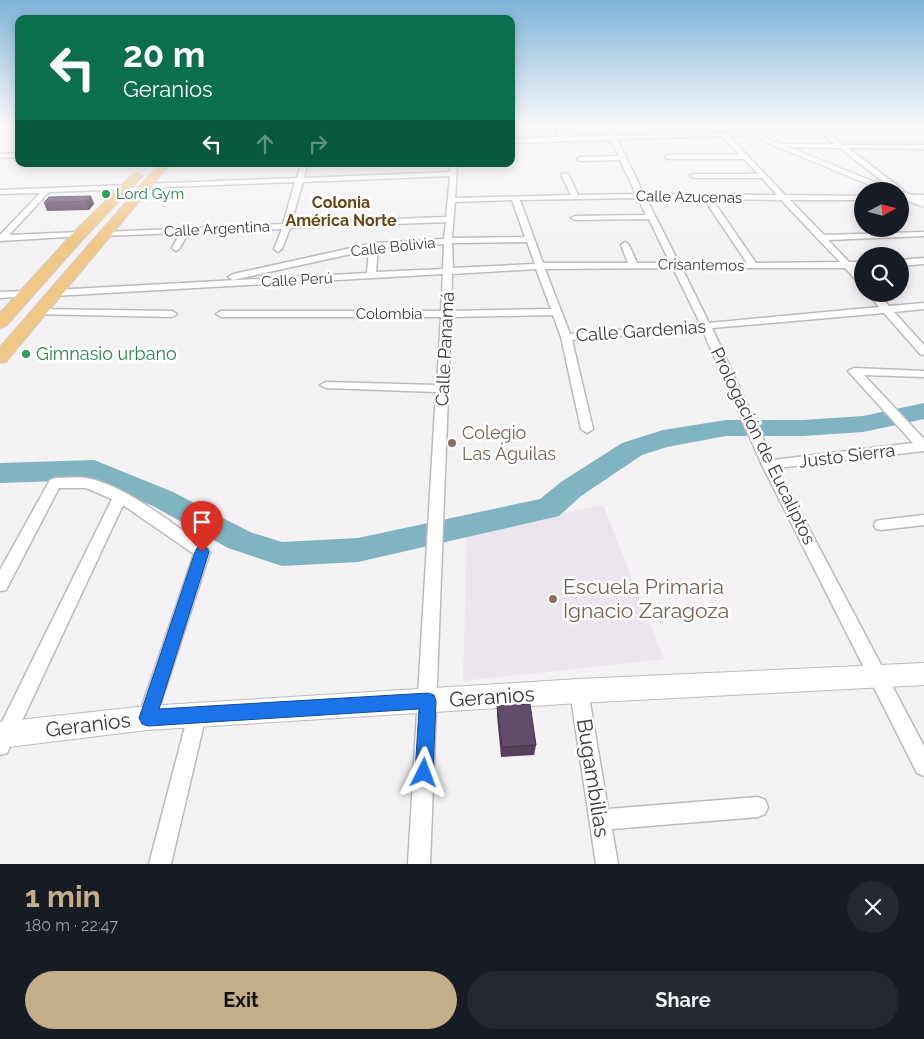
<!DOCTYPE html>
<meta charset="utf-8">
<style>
body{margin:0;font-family:Raleway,sans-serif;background:#242831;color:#f1f3f6;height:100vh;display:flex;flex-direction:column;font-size:19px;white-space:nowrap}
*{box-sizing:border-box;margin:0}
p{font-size:16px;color:#9ea1a6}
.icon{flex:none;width:28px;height:28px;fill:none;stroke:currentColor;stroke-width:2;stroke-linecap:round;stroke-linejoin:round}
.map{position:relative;height:864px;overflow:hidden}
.panel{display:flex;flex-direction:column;background:#171b24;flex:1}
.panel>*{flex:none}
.guide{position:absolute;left:15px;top:15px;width:500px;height:152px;border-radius:10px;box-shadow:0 2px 12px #0003;background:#0b6e4f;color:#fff;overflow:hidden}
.needle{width:32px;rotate:83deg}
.fabs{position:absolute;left:854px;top:182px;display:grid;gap:10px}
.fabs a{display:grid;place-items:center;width:55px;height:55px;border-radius:50%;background:#171b24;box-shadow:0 2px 12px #0003;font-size:25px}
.pin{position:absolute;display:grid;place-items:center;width:42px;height:42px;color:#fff;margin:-51px -21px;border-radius:50% 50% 50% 0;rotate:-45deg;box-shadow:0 0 5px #0007}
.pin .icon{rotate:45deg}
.me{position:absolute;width:55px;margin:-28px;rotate:3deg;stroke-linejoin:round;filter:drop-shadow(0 0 4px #0008)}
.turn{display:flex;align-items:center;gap:18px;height:105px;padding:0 25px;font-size:22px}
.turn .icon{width:65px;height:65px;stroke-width:2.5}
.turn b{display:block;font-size:35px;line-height:42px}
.lanes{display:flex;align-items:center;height:48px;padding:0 25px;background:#0003;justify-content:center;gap:25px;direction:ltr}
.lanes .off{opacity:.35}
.round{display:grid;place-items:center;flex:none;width:52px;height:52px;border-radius:26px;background:#242831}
.headline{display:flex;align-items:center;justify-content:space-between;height:85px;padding:0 25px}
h1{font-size:30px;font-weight:700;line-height:38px;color:#c2ae87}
.button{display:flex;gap:10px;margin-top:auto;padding:10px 25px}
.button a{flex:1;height:58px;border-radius:30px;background:#c2ae87;color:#111;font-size:20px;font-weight:700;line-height:58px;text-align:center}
.button a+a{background:#242831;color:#f1f3f6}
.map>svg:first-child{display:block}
.built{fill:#ebe5ee}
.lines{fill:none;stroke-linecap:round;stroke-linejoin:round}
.river{fill:#80b4c0;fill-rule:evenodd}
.street-casing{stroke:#bdbabe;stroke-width:3}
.secondary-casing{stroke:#bdbabe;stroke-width:2}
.primary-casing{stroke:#d0d0d0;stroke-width:2}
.street{fill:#fff;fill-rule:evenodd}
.secondary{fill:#fff;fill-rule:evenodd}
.primary{fill:#f1c788;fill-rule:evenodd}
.wall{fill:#55405b}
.shaded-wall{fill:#45344a}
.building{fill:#634b6a;stroke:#45344a}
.route{fill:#1a73e8;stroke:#114b97}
.leisure-dot{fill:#2e9e5b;stroke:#fff;stroke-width:2}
.education-dot{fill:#8d6e63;stroke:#fff;stroke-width:2}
.labels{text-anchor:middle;stroke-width:5;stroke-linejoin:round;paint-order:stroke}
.far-leisure-label{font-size:15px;fill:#27864d;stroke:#fff;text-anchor:start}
.far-street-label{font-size:15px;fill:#3b3a3c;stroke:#fff}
.far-neighbourhood-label{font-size:16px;font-weight:bold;fill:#694713;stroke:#fff}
.street-label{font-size:18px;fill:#3b3a3c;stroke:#fff}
.leisure-label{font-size:18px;fill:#27864d;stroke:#fff;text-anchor:start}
.education-label{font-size:18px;fill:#785e54;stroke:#fff;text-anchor:start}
.near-education-label{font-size:21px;fill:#785e54;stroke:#fff;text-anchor:start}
.near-street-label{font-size:21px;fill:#3b3a3c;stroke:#fff}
</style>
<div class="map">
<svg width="924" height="864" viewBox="0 0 924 864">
<rect width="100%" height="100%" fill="#f4f2f5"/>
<path class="built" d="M603,505L664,659L463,681L467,532Z"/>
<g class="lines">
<path class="river" d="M924,403V419L863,432L803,436H726L667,447L642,455L581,496L559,516L358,562L282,566L228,548L153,506L91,480L0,483V463L94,460L173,492L250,532L282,542L358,538L540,499L561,482L622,443L663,430L726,420H803L863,416Z"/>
<g class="street-casing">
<g id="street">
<path d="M555,124H561L566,137L609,136L604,124H610L615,136L751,132L749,135L729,136L785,195L862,196V200H790L824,235L924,232V236L828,240L849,262H862V268H855L862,276V284L859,283L845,268H682L709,323L879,307L868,294H878L889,306L924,303V309L894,312L924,345V355L920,354L884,313L712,328L773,460L913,443L848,371L854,368L924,371V377L864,375L924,439V451L777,468L924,746V776L917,773L762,465L702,329L572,340L593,429L587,433L581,429L561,337L553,315L451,317L430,864H408L436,392L326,388L320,385L326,382L437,385L441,317H221L216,314L221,311H441L443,274L54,296L49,293L54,290L367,273L369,250L233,280L228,277L233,274L374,243L444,239L446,222L290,228L282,249L278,252L274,249L282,229L188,233L180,248L176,251L172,248L180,233L101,236V232H104L283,224L295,182L142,188L141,186L145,184L297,178L301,164H307L304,178L450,172L451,164H457L455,198L571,195L561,175L565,173L569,175L578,195L636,194L620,160L580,161L577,159L580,157L618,156L611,140L511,143V139L559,137ZM722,136L740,155H668L665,157L668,159H744L758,174H694L690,176L694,178H762L777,195L644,194L617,139ZM450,176L446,217L291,223L303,182ZM638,198L646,215L575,216L571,218L575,220L649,219L670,263H637L629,245L625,242L621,245L628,263H543L520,200ZM646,198L704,199L747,263H679ZM712,199L781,200L840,262L756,263ZM512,200L525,237L452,238L455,202ZM527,242L535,264L453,268L452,243ZM444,244L443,269L376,272L378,248ZM673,268L700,323L570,334L545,269ZM536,269L551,309L451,311L452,274Z"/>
<path d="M809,124H815L843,145H924V149L848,148L902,189L903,191L900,193V191H895L840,148L777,147V145L779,144H835Z"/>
<path d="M19,153V157L0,158V154Z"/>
<path d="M127,185L131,187L130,189L49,192L9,235L80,232H83V236L0,241V235L40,193L0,194V190Z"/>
<rect x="900" y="195" width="24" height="4"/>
<path d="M924,258V264L900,266V260Z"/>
<path d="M25,291L28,292V296L0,298V292Z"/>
<path d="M39,309L172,311L177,314L172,317L35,314L34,312Z"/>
<path d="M55,478C65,478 76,477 86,478C126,485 174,525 207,548L210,552L156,718L154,724L147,727L140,724L138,718L194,554L123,505L7,753L0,755V726L112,499L86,488H59L6,590L0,591V570L50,480Z"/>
<path d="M924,515V525L881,530L876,529L874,525L876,521L881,520Z"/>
<path d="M579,683L585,685L588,691L608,809L758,797L765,800L768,807L765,814L758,817L612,829L618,864H596L570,691L573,685Z"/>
<path d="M197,706L204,709L206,715L171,864H149L188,715L190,709Z"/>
</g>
</g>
<g class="secondary-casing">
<g id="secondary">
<path d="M722,124H732L897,191H884Z"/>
<path d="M899,191C907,192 916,197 924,200V207L900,198Z"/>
<path d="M924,663V685L579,703L147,730L0,748V722L147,706L579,679Z"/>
</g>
</g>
<g class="primary-casing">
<g id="primary">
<path d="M159,164H170L6,362L0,363V347Z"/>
<path d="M137,173L143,176L141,178L85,237L6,326L0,328V313L75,231L133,174Z"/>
</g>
</g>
<use href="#street" class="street"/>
<use href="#secondary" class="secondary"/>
<use href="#primary" class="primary"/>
</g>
<g class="wall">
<path d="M91,196L94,204L89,210L47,211L44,203Z"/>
<path d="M497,706L536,745L534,755L501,757L497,716Z"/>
</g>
<path class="shaded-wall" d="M91,196L94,204L89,210L86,201Z"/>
<g class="building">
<path d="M91,196L86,201L44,203L49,197Z"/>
<path d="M530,704L536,745L502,747L497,706Z"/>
</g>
<linearGradient id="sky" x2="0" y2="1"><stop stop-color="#7eb4d8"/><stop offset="0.51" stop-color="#faf9fa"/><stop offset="1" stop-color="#faf9fa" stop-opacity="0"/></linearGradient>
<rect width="924" height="245" fill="url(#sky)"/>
<path class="route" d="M202,546L207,548L209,552L159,709L428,693L434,695L436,701L433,773L430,780L424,782L418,780L415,773L419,709L148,726L142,724L139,718L195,552L197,548Z"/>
<g class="leisure-dot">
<circle cx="106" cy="194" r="5"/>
<circle cx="26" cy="354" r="5"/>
</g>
<g class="education-dot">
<circle cx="452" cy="443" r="5"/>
<circle cx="553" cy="599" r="5"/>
</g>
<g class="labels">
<g class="far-leisure-label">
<text x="116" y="199">Lord Gym</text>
</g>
<g class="far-street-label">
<text transform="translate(689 197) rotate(1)" y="5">Calle Azucenas</text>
<text transform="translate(217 229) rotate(-3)" y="5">Calle Argentina</text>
<text transform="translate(393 247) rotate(-6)" y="5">Calle Bolivia</text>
<text transform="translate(701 265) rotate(1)" y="5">Crisantemos</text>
<text transform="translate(297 280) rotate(-3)" y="5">Calle Perú</text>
<text x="389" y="319">Colombia</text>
</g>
<g class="far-neighbourhood-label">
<text x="341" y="208">Colonia<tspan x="341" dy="18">América Norte</tspan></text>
</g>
<g class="street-label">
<text transform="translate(641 331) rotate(-4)" y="6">Calle Gardenias</text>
<text transform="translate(445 349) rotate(-87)" y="6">Calle Panamá</text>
<text transform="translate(763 446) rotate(64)" y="6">Prologación de Eucaliptos</text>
<text transform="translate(847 456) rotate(-7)" y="6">Justo Sierra</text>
</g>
<g class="leisure-label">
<text x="36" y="360">Gimnasio urbano</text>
</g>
<g class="education-label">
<text x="462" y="439">Colegio<tspan x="462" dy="21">Las Águilas</tspan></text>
</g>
<g class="near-education-label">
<text x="563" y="594">Escuela Primaria<tspan x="563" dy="24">Ignacio Zaragoza</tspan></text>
</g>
<g class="near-street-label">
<text transform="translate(492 697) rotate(-4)" y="7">Geranios</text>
<text transform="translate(88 725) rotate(-7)" y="7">Geranios</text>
<text transform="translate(593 778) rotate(81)" y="7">Bugambilias</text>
</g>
</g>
</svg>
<div class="fabs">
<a><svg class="needle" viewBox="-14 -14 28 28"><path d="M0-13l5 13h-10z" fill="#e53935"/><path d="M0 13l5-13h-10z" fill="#9ea1a6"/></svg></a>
<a><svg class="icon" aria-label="search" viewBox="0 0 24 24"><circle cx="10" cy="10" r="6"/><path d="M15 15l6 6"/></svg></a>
</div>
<div class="pin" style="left:202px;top:552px;background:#d93025"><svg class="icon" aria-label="arrive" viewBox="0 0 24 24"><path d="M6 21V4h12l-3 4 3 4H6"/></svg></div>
<svg class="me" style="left:424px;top:773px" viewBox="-20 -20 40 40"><path d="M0-17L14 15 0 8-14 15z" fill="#1a73e8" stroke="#fff" stroke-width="4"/></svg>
<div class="guide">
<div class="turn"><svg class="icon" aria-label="left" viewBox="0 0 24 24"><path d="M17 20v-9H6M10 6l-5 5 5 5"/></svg><div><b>20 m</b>Geranios</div></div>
<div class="lanes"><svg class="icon" aria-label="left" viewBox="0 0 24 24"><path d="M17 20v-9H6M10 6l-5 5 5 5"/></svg><svg class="icon off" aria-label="ahead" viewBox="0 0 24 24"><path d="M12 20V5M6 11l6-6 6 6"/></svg><svg class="icon off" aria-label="right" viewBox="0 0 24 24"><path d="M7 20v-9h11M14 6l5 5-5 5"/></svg></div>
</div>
</div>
<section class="panel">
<div class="headline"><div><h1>1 min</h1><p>180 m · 22:47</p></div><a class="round"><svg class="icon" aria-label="close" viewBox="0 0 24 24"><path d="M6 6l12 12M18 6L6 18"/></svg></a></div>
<div class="button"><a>Exit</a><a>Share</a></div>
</section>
